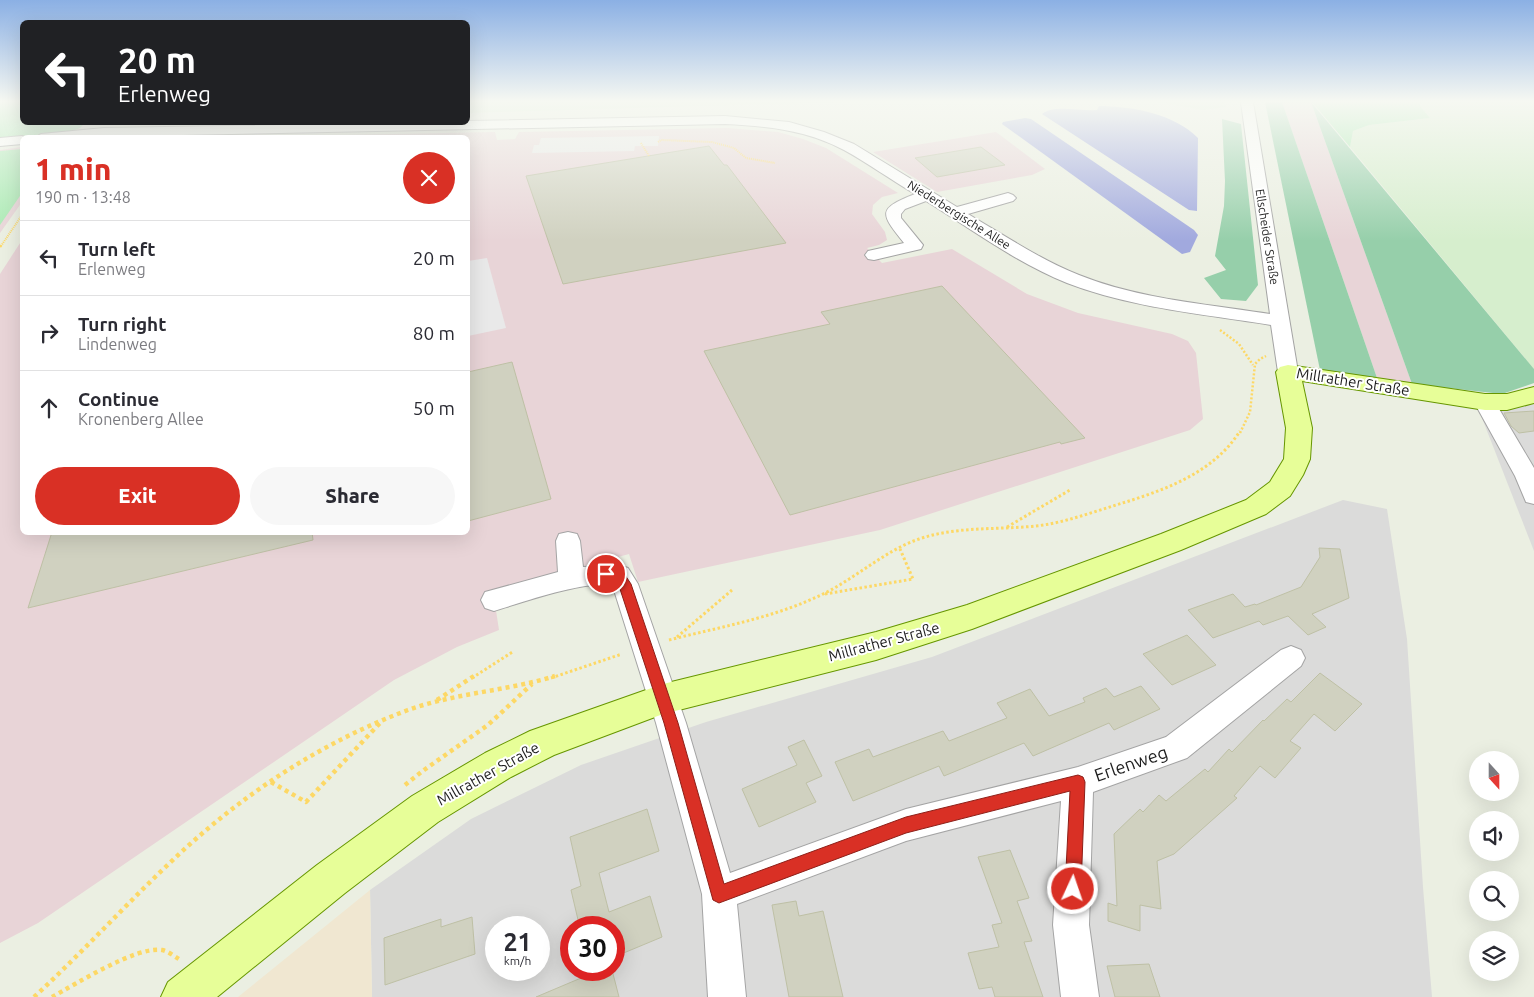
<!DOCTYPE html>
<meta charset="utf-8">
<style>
body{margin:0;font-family:Ubuntu,sans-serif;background:#f7f7f7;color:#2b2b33;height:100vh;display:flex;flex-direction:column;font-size:19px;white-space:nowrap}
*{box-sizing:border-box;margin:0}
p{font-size:16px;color:#7c7c81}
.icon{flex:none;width:28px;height:28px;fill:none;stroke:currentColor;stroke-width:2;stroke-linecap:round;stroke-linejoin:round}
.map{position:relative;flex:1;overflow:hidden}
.panel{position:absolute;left:20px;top:135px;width:450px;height:400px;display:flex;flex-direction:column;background:#fff;border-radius:8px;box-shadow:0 5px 20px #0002}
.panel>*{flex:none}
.guide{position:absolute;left:20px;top:20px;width:450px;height:105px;border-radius:8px;box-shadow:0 5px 20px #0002;background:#202124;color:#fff;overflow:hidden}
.needle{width:32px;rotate:159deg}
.tools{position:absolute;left:1469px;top:751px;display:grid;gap:10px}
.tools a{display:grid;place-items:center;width:50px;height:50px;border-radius:50%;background:#fff;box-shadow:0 5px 20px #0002;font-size:25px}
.speed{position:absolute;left:485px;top:916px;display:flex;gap:10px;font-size:25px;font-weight:700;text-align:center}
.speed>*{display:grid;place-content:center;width:65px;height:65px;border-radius:50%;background:#fff;box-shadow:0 5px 20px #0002;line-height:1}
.speed small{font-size:12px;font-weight:400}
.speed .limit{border:8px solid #d22;background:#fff;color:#111}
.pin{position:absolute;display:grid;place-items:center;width:42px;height:42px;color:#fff;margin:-21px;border:2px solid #fff;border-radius:50%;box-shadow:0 1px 5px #0007}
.me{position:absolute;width:55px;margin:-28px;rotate:3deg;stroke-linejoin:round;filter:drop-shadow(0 0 4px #0008)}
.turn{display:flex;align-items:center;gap:18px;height:105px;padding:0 15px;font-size:22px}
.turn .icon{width:65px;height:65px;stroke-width:2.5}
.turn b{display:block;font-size:35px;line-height:42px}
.round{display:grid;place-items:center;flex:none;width:52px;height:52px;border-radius:26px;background:#f7f7f7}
.head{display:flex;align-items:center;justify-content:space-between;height:85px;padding:0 15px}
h1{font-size:30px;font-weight:800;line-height:38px;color:#d93025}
.action{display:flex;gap:10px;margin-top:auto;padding:10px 15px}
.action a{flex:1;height:58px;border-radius:30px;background:#d93025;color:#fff;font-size:20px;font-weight:800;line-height:58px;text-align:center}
.action a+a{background:#f7f7f7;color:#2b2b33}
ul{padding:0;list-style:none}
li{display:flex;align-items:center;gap:15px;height:75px;padding:0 15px;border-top:1px solid #e1e1e2}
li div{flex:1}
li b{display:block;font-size:19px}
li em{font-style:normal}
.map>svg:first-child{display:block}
.residential{fill:#dbdbda;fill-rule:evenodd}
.commercial{fill:#f0e7d1}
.industrial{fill:#e8d4d7}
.farmland{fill:#d6eecd}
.grass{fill:#a7eab1}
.forest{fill:#96cfaa}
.parking{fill:#e9e9e9}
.water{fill:#a1a9de}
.building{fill:#d0d1c0;stroke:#bec0a5}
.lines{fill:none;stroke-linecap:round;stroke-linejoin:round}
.minor-casing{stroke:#a4a4a4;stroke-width:2}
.major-casing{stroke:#669600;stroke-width:2}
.path-far3{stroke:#fdd865;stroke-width:2;stroke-dasharray:1 1;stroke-linecap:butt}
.path-far2{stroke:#fdd865;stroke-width:2.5;stroke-dasharray:2 2;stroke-linecap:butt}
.path-far1{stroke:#fdd865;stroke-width:3;stroke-dasharray:2.5 2.5;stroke-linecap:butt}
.path{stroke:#fdd865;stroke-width:4.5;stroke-dasharray:4 4;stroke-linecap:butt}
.minor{fill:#fff;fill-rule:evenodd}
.major{fill:#e7fe98;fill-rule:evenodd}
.route{fill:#d93025;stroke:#8d1f18}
.labels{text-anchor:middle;stroke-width:4;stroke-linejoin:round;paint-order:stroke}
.far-street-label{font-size:12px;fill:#1d1d1d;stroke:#fff}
.street-label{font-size:15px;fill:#1d1d1d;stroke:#fff}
.near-street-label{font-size:18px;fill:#1d1d1d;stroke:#fff}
</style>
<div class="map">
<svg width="1534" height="997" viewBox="0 0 1534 997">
<rect width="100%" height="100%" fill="#ebefe2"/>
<g class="residential">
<path d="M1534,404V551L1480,413Z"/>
<path d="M1343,500L1387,509L1407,639L1423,887L1432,997H372L370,890L471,819L581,765L706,722L932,657ZM496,928H539V970H496ZM571,928H614V970H571Z"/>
</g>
<path class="commercial" d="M370,890L372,997H238Z"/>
<g class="industrial">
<path d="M1282,102H1311L1412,384L1377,378Z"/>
<path d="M727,128L778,132L803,139L826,148L898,193L882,197L873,205L872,214L885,232L887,240L879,245L867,248L882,263L952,249L1027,294L1078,313L1172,334L1188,341L1196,353L1203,419L1190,430L880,530L638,582L629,554L493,591L499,630L457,647L394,680L38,923L0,943V274L22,240V532H468V138L240,137L495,132L497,140L515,139L519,132Z"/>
<path d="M996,132L1045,169L1032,175L937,192L873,152Z"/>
<path d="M22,147V202L0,233V150Z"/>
</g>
<g class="farmland">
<path d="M468,102H844L468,113Z"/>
<path d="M1158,102H1225L1226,107L1203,110Z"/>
<path d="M1420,102H1534V369L1350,147L1353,131L1369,125L1430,118L1420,106Z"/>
</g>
<g class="grass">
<path d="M0,102H22V122L85,123L80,128L72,131L0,139Z"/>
<path d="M1312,102H1420V106L1430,118L1369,125L1353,131L1350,147Z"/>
<path d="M22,149V193L0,225V151Z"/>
</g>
<g class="forest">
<path d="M1265,102H1282L1377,378L1320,370Z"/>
<path d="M1311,102L1534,369V383L1502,394L1412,384Z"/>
<path d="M1222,119L1241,124L1258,285L1246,301L1221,299L1204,278L1226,270L1215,256L1224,206L1225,181Z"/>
</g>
<g class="parking">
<path d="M659,136L658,146H635L634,151L532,153L534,145H539L541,138Z"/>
<path d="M487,258L506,328L468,336V261Z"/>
</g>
<g class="water">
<path d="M1099,106C1131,106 1175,114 1198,138L1197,211L1189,210L1042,114C1055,104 1081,112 1097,110Z"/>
<path d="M1025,118L1031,119L1194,230L1198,235L1190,252L1182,254L1002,124L1003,122Z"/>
</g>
<g class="building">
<path d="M709,146L724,165H727L786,243L563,284L526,176Z"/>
<path d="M981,147L1005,165L937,177L915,158Z"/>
<path d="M942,286L1085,438L1061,444L1060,442L790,515L704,351L830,324L821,312Z"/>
<path d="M512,362L551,499L468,521V372Z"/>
<path d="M1534,411V431L1519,433L1511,426L1504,413Z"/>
<path d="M52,532H312L313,540L28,608Z"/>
<path d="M1319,548L1340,549L1349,598L1312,614L1326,627L1308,635L1288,616L1263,625L1259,621L1213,638L1188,610L1233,594L1245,607L1255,604L1256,605L1301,587L1320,557Z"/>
<path d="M1187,635L1216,665L1172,685L1143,654Z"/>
<path d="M1320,673L1362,704L1335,731L1314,714L1290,741L1301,748L1275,778L1260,766L1234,796L1237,798L1174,854L1157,861L1161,909L1140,905V931L1108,921V903L1117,906L1114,834L1140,809L1143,812L1159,795L1166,801L1205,769L1208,772L1229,749L1232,752L1263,720L1264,721L1287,699L1291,702Z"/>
<path d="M1141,686L1160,709L1114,730L1109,723L1033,756L1024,743L944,776L939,766L853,801L835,762L869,749L873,757L943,731L949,741L1007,718L997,703L1030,689L1049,716L1085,702L1083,698L1106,688L1114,697Z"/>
<path d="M804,740L822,776L806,783L816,802L759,827L742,789L797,765L788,747Z"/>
<path d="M647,809L659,851L599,873L609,912L650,896L662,937L614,957V928H573L579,924L571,890L581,886L570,837Z"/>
<path d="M1010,850L1029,898L1017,901L1032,941L1024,942L1043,997H995L992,987L979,989L968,953L999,947L992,925L1002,923L978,857Z"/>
<path d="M796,901L799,916L823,911L843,997H789L772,905Z"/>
<path d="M472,917L475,954L385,985L384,938L441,919V927Z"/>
<path d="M1149,964L1160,997H1115L1107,966Z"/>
<path d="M600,970H612L619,997H536Z"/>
</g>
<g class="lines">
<g class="minor-casing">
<g id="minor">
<path d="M1241,102H1253L1298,372L1295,376L1288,378L1281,376L1278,372L1271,325C1203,314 1132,308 1067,283C1017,263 971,229 926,201L905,209L901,214V218L923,245L921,249L874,260L868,259L865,255L868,251L904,243C880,213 877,209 915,194C891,180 868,163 844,150C807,130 766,126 725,124L34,138L41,134L104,128L468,122V121L725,116L789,122L824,132L854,144L957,207L1008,193L1013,195L1016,198L1013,201L968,214C1004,235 1039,259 1079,275C1139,299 1206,304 1270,314Z"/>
<path d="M22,136L27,138H22V144L0,146V138Z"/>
<path d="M1485,395L1492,397L1534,468V504L1526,502L1515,476L1474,402L1478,397Z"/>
<path d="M568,532L577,534L580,541L583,567L619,565L628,568L638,584L686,723L730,873L906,809L1078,767L1166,737L1281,650L1291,646L1301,650L1305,658L1301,666L1187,758L1093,792L1089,925L1099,997H1061L1053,925L1061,801L906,841L737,904L746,997H708L702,894L656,723L613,587C594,577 517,604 494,611L485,608L481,600L485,592L558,572L556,541L559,534Z"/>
</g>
</g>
<g class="major-casing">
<path id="major" d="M1288,365L1485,394H1507L1534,387V403L1507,410H1485L1302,381L1312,428L1310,459L1303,475L1290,496L1266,514L1181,550L972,629L876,660L663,714L554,755L511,777L438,822L345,893L217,997H161L168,982L317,865L412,796L485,753L530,731L663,684L876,632L967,605L1161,534L1246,500L1270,482L1284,459L1286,428L1276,372L1280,367Z"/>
</g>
<g class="path-far3">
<path d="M658,142L661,140L712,142L734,148L746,158L775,163"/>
<path d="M641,143L649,156"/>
<path d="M1,246L22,215"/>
</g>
<g class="path-far2">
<path d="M0,247L2,244"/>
<path d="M1220,330L1239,344L1253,365"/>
<path d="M1240,433L1250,412L1255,364L1260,359L1266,356"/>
</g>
<g class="path-far1">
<path d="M1007,527L1070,490"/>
<path d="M825,594L913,579L900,549"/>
<path d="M677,637L732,590"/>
<path d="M669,640C720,627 773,618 821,595C855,579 884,551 919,539C957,526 997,530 1036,526C1063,523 1090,513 1116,505C1162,491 1213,474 1240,431"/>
<path d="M472,678L514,651"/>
<path d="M551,678L622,654"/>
</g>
<g class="path">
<path d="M437,700L474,676"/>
<path d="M271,782L306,802L380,723"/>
<path d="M405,785L424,770L488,725L532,684"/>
<path d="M34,997C83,952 128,902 176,857C243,794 322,742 408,710C455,693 507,691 555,676"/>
<path d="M52,997C76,984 136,946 162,950C168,951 174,956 179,959"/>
</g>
<use href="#minor" class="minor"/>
<use href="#major" class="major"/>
</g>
<linearGradient id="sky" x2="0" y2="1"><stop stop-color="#8bb0e4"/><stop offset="0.42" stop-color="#f6f8f2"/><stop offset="1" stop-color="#f6f8f2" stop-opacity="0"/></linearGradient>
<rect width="1534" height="241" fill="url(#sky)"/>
<path class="route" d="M606,570L623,572L631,584L678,723L724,884L906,817L1078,775L1083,777L1085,782L1081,889L1079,895L1073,898L1067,895L1065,889L1070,791L906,833L719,903L713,900L664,723L619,586L615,580L601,578L600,574L601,571Z"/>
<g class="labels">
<g class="far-street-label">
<text transform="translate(959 215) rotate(32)" y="4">Niederbergische Allee</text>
<text transform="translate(1267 237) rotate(81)" y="4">Ellscheider Straße</text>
</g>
<g class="street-label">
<text transform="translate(1353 382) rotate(9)" y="5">Millrather Straße</text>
<text transform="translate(884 642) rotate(-15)" y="5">Millrather Straße</text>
<text transform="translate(488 774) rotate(-29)" y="5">Millrather Straße</text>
</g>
<g class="near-street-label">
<text transform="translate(1131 764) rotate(-19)" y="6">Erlenweg</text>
</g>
</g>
</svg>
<div class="tools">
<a><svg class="needle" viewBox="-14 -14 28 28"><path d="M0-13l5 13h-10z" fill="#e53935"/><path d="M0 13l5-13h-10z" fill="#7c7c81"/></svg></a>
<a><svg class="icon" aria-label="sound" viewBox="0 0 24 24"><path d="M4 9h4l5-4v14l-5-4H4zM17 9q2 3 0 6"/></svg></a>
<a><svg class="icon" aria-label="search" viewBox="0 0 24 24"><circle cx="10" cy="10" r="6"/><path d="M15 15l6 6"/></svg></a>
<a><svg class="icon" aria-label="layers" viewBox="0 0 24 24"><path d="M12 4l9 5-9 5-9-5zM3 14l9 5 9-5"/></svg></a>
</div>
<div class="speed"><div>21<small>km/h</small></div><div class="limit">30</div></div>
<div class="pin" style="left:606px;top:574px;background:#d93025"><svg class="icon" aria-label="arrive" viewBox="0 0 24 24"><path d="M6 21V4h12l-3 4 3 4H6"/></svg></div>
<svg class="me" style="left:1073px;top:889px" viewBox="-20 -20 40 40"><circle r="17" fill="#d93025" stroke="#fff" stroke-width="3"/><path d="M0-11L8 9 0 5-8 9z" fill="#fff"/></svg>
<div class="guide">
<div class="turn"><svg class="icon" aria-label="left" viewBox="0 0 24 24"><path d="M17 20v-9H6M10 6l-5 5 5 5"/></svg><div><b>20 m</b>Erlenweg</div></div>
</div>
<section class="panel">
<div class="head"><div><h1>1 min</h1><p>190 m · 13:48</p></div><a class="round" style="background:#d93025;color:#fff"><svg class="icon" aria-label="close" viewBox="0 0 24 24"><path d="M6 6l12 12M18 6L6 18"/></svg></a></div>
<ul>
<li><svg class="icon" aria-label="left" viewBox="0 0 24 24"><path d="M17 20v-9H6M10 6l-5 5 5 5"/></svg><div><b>Turn left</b><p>Erlenweg</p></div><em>20 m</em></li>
<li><svg class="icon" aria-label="right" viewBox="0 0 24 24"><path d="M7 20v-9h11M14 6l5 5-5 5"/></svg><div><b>Turn right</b><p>Lindenweg</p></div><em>80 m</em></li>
<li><svg class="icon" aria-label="ahead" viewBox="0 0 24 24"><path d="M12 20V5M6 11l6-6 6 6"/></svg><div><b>Continue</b><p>Kronenberg Allee</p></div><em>50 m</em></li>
</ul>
<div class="action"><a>Exit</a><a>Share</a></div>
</section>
</div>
